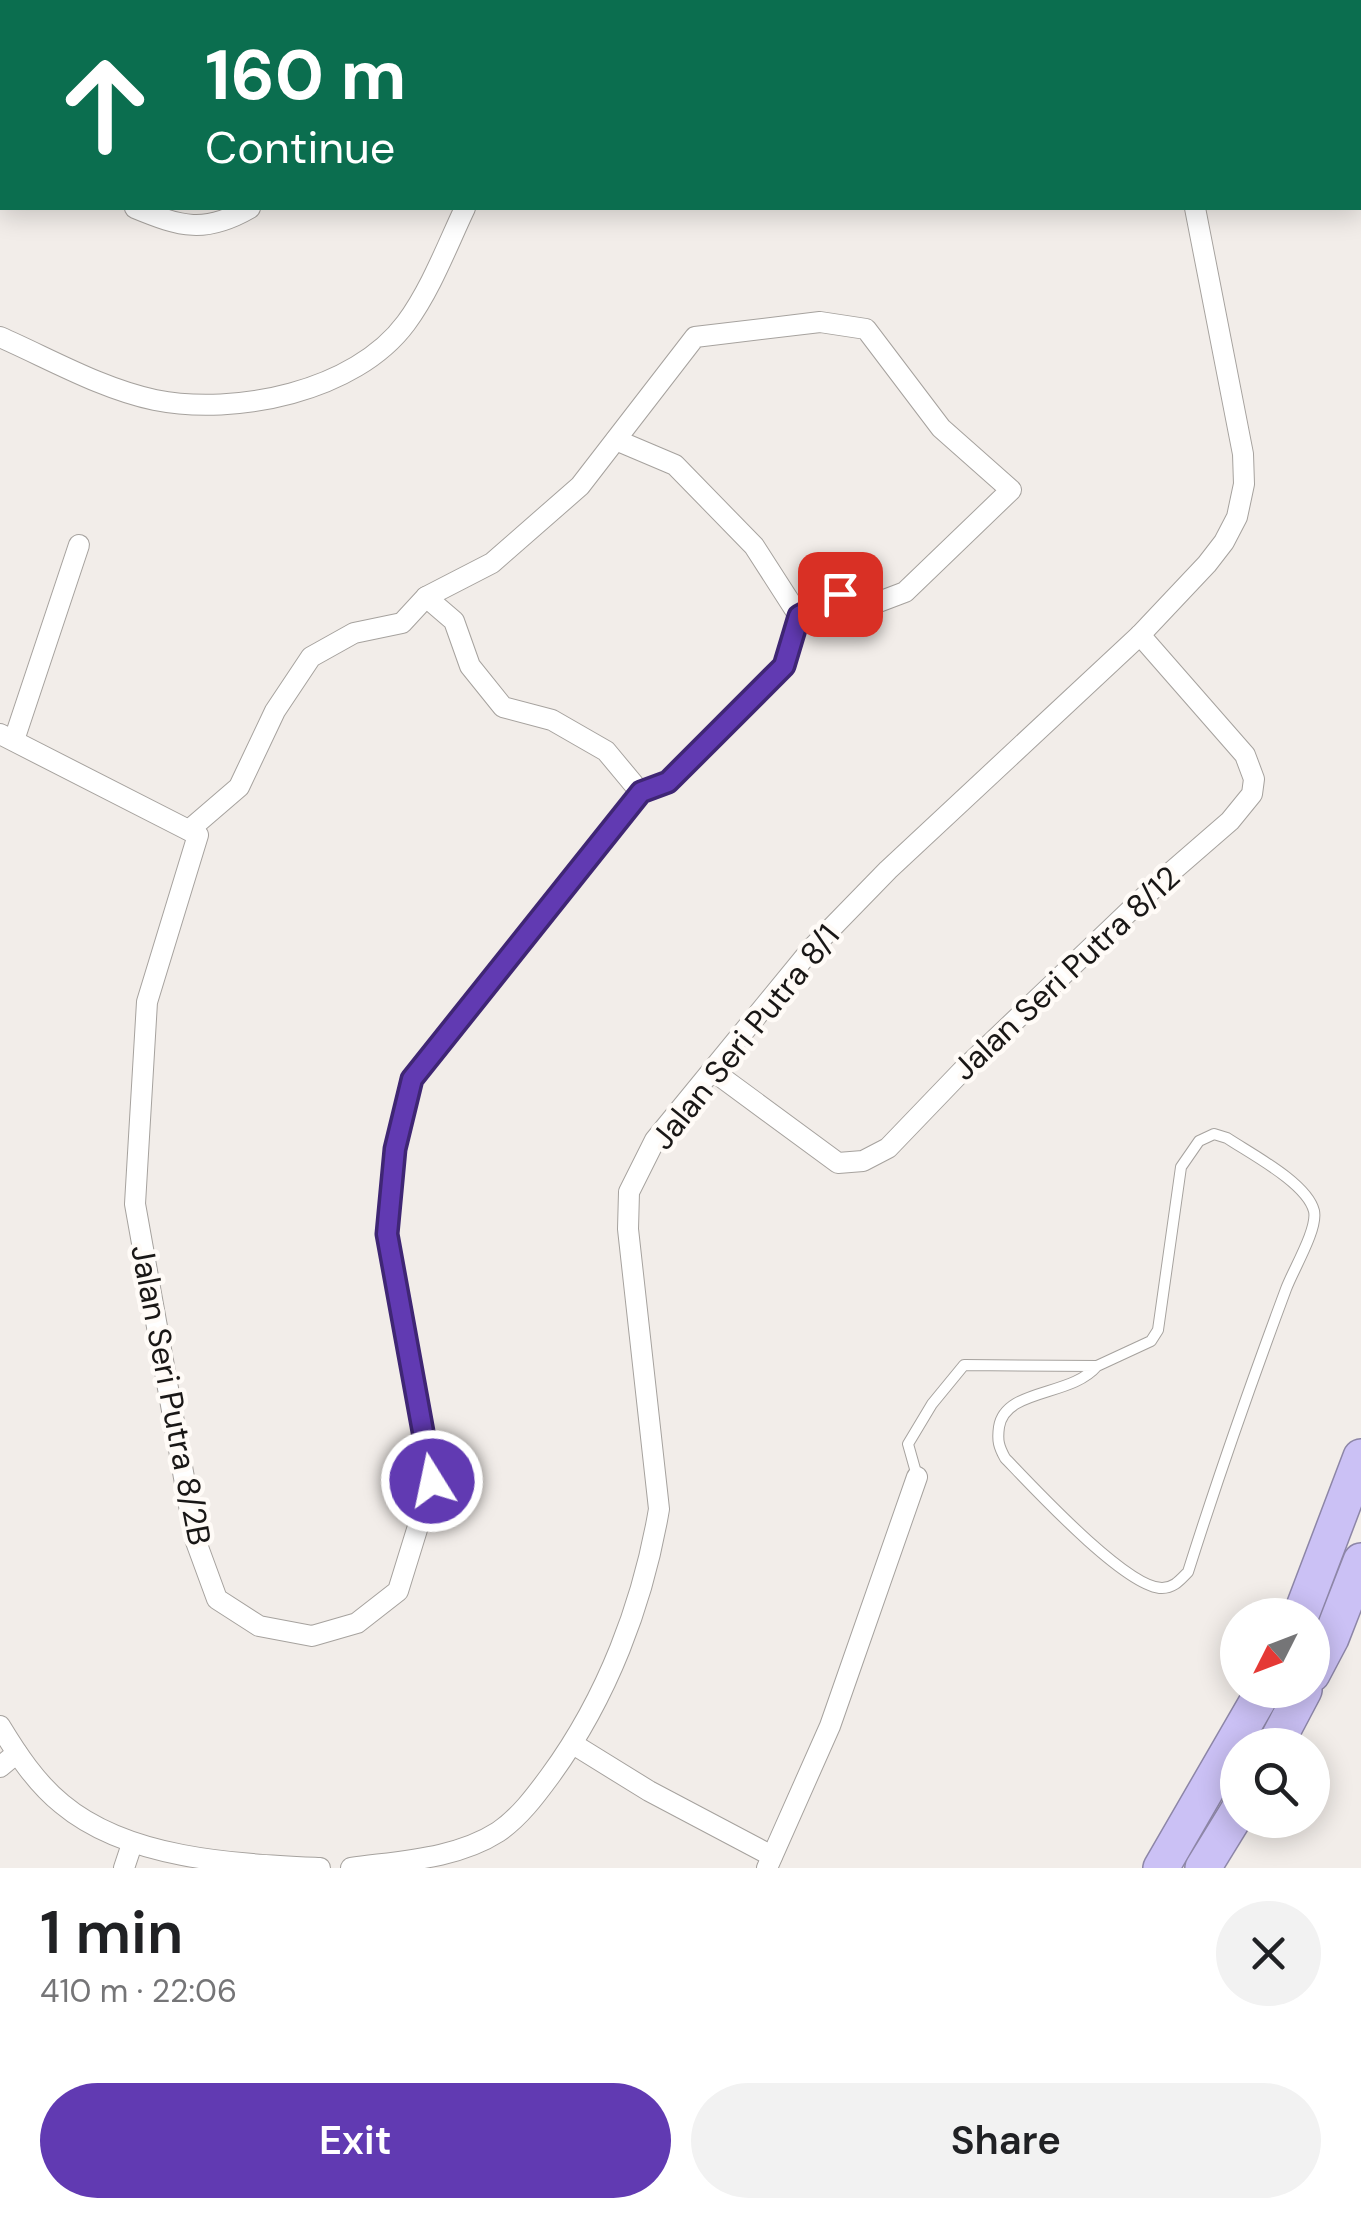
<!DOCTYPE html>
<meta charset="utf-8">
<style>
body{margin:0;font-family:"DM Sans",sans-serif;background:#f2f2f2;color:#202124;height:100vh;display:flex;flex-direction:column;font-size:38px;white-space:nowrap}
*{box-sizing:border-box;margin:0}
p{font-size:32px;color:#757577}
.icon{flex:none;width:55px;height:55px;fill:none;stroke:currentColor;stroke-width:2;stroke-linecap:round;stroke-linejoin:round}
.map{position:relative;height:1868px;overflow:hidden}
.details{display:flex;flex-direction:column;background:#fff;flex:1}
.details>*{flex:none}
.guide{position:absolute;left:0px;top:0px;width:1362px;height:210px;box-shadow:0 5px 25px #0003;background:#0b6e4f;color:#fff;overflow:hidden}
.needle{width:65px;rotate:228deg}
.tools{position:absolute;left:1220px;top:1598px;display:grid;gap:20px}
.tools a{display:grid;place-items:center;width:110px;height:110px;border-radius:50%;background:#fff;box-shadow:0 5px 25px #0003;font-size:50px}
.pin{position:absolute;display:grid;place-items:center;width:85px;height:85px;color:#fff;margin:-42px;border-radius:20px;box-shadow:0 5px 15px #0006}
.me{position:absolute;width:110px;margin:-55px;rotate:350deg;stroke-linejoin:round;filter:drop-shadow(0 0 8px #0008)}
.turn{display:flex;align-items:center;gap:35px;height:210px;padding:0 40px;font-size:45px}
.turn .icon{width:130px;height:130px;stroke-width:2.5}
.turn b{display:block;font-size:70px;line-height:85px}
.round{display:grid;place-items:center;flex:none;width:105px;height:105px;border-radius:52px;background:#f2f2f2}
.summary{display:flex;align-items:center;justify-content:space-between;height:170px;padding:0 40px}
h1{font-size:60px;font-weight:600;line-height:75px}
.cta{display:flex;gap:20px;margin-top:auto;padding:20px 40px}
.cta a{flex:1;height:115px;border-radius:60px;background:#613ab2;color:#fff;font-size:40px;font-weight:600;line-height:115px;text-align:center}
.cta a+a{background:#f2f2f2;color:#202124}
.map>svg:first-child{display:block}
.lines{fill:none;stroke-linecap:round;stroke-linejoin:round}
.lane-casing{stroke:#a6a29e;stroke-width:12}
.street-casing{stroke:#a6a29e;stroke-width:22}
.highway-casing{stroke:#8d86a7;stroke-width:38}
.lane{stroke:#fff;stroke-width:10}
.street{stroke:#fff;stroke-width:20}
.highway{stroke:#cbc1f5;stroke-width:35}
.route-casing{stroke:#3f2674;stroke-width:25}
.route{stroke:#613ab2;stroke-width:18}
.labels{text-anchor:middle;stroke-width:9;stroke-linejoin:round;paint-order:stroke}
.street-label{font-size:32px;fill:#191716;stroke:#fffbf7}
</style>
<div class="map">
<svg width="1361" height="1868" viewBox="0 0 1361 1868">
<rect width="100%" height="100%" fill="#f2ede9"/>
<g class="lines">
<g class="lane-casing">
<path id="lane" d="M917,1476L908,1444L932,1404L964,1365L1097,1366L1151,1341L1158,1330L1181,1167L1199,1141L1214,1134L1227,1138C1251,1154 1307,1183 1314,1211C1318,1229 1293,1270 1286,1289C1251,1383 1218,1477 1188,1572C1180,1580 1174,1588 1162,1588C1126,1588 1032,1486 1005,1458C999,1447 997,1441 999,1427C1005,1388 1071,1397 1097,1366"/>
</g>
<g class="street-casing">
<g id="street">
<path d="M82,0L88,2"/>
<path d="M623,0L627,2"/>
<path d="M903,0L904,2"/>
<path d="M367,2L368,0"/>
<path d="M561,2L562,0"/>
<path d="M0,147L2,148"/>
<path d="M135,208C181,227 205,234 250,208"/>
<path d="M0,337C50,359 102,389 155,400C235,416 355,392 406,323C431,289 447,246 465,208"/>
<path d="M426,597L454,621L470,666L503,707L552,720L606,751L641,793"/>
<path d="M0,734L198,835L147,1002L135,1204L195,1539L217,1599L259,1626L312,1636L357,1623L398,1591L432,1481L387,1234L395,1149L411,1079L641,793L668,782L784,666L799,616L754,546L675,465L616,440"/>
<path d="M14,740L79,545"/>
<path d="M189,830L239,787L275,711L311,657L354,633L402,623L426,597L492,563L580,486L695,337L820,322L866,329L941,428L1011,490L905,592L876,603L840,595L799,616"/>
<path d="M713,1071L838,1163L863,1161L888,1148L962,1071L1162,880L1230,821L1252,794L1254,779L1245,755L1140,635"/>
<path d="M0,1726C17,1754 36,1783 62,1804C129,1860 237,1864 320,1868"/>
<path d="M573,1744L649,1791L772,1856"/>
<path d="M0,1767L17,1753"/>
<path d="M124,1868L132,1844"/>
<path d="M351,1868C400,1861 456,1859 498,1832C519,1818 536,1795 550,1776C607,1698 643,1604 659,1509L628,1229L629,1192L655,1140L813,947L888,870L1140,635L1207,564L1224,542L1237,517L1244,484L1243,454L1195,208"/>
<path d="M767,1868L830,1726L917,1477"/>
</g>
</g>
<g class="highway-casing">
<g id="highway">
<path d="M1301,1615L1361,1457"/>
<path d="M1312,1674L1331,1638L1361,1561"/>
<path d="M1275,1745L1304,1690"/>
<path d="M1161,1868L1264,1690"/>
<path d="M1203,1868L1238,1811"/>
</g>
</g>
<use href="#lane" class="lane"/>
<use href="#street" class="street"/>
<use href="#highway" class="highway"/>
</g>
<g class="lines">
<g class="route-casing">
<path id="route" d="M432,1481L387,1234L395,1149L412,1079L641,792L668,782L784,666L799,616L840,594"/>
</g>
<use href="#route" class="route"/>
</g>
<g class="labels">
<g class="street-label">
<text transform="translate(1066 973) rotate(-43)" y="11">Jalan Seri Putra 8/12</text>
<text transform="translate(745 1037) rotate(-51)" y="11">Jalan Seri Putra 8/1</text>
<text transform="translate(171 1395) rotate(79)" y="11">Jalan Seri Putra 8/2B</text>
</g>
</g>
</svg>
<div class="tools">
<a><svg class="needle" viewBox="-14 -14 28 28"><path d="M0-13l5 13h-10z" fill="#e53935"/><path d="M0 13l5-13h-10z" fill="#757577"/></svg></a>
<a><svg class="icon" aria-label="search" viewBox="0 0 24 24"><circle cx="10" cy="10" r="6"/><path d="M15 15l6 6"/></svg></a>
</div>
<div class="pin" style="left:840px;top:594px;background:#d93025"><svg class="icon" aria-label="arrive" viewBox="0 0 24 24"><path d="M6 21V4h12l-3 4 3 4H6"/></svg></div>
<svg class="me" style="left:432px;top:1481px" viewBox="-20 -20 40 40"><circle r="17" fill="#613ab2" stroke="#fff" stroke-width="3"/><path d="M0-11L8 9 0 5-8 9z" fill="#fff"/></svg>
<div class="guide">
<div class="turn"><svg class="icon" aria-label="ahead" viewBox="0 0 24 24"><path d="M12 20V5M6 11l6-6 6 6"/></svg><div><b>160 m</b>Continue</div></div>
</div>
</div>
<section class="details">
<div class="summary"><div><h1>1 min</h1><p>410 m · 22:06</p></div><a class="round"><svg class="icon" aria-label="close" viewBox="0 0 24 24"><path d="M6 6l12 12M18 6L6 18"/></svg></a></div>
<div class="cta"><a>Exit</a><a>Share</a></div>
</section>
